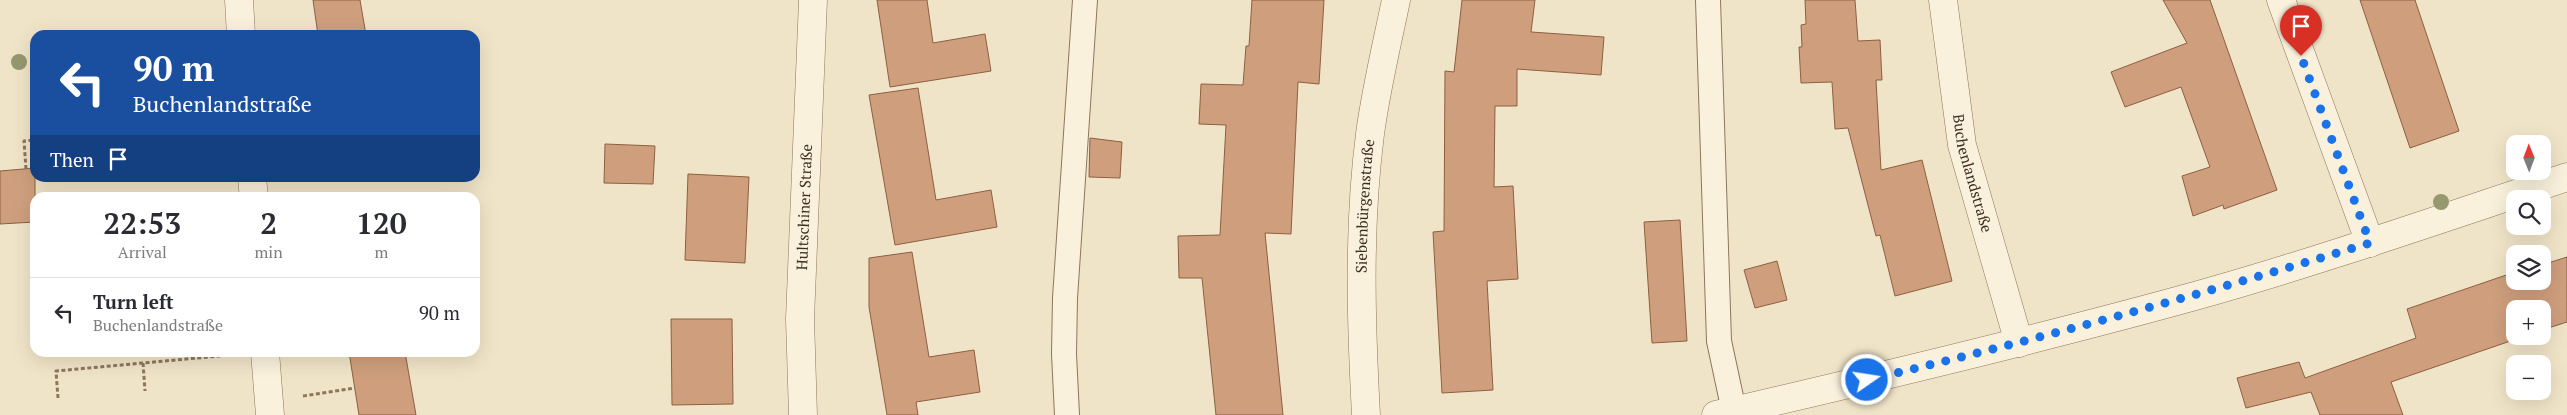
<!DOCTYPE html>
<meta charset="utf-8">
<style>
body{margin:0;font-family:"PT Serif",serif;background:#f7f7f7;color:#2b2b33;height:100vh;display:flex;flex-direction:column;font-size:19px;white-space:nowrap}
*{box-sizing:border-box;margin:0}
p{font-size:16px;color:#7c7c81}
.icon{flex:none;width:28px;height:28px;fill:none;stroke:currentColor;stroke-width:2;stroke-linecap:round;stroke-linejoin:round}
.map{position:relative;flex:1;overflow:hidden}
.details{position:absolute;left:30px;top:192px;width:450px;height:165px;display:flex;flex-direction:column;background:#fff;border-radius:15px;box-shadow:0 5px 20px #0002}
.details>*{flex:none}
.banner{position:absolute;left:30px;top:30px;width:450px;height:152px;border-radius:15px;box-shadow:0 5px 20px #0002;background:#1a4fa0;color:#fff;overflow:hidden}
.needle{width:32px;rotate:359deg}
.controls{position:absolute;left:2506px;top:135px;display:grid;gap:10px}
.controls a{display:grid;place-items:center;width:45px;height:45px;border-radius:10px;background:#fff;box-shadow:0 5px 20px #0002;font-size:25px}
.pin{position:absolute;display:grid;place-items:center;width:42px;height:42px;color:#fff;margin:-51px -21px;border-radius:50% 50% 50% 0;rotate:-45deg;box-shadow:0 0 5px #0007}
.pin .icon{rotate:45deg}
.me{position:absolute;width:55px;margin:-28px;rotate:77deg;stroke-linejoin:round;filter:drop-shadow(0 0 4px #0008)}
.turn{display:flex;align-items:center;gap:18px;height:105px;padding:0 20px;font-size:22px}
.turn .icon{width:65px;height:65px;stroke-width:2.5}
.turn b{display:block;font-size:35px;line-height:42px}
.then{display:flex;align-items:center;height:48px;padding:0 20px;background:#0003;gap:10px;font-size:19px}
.eta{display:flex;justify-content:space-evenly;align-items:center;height:85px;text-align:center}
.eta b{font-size:30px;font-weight:600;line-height:35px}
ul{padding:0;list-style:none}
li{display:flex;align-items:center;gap:15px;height:70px;padding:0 20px;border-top:1px solid #e1e1e2}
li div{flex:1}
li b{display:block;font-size:19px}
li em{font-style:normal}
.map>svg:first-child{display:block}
.building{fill:#cf9f7d;stroke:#8d5f41}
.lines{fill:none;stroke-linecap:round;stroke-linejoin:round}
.service-casing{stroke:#8d765c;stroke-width:26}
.minor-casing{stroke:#8d765c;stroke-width:29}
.path{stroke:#8d765c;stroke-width:3;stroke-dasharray:4 2.5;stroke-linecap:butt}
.service{stroke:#faf1dc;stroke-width:24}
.minor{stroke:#faf1dc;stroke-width:28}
.tree{fill:#96986f}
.route{stroke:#1a73e8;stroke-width:9;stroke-dasharray:0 16.2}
.labels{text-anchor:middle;stroke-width:5;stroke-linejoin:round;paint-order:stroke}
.street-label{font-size:15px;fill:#3d2e20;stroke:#f7eed8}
</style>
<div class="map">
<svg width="2567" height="415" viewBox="0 0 2567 415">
<rect width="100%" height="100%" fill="#f0e4c8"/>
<g class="building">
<path d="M313,0H360L366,35H318Z"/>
<path d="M877,0H927L933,43L985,34L991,71L890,87Z"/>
<path d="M1252,0H1324L1319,84L1298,82L1291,234L1265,233L1283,415H1216L1202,278H1179L1178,236L1220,235L1226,125L1199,124L1201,84L1243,85L1246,46H1249Z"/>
<path d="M1462,0H1535L1531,32L1604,37L1601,75L1517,69V106H1495L1494,187L1513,186L1518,279L1487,281L1493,390L1442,393L1433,232L1444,231L1445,71L1454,72Z"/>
<path d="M1805,0H1855L1858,41L1880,40L1882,80H1876L1881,170L1922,160L1952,281L1895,296L1880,235L1876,236L1848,128L1835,129L1832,82L1801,83L1799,47H1802L1801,25L1806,24Z"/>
<path d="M2163,0H2210L2277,190L2224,209L2223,205L2193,216L2182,176L2210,167L2181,87L2125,107L2111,72L2187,43Z"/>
<path d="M2360,0H2415L2459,131L2410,148Z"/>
<path d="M918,88L936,200L991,190L997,227L895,245L869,95Z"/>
<path d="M1090,138L1122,142L1120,178L1089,177Z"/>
<path d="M605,144L655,146L653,184L604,183Z"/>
<path d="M35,168V222L0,224V171Z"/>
<path d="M688,174L749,177L745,263L685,260Z"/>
<path d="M1680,220L1687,341L1652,343L1644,222Z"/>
<path d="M912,252L929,357L974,350L980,392L916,402L918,415H887L869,307V258Z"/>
<path d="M2567,257V322L2542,330V309H2515V336H2525L2391,382L2403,415H2320L2311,392L2246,408L2237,378L2299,362L2305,378L2416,338L2407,309L2515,272V281H2542V265Z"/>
<path d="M1777,261L1787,300L1755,308L1744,270Z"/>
<path d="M671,319H732L733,404L672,405Z"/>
<path d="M349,352H405L416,415H359Z"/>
</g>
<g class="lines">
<g class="service-casing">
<g id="service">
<path d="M1708,0L1719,341L1734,411"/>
<path d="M1067,415L1064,354L1065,298L1085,0"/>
</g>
</g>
<g class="minor-casing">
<g id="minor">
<path d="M239,0L241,35"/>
<path id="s1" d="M1943,0L1962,145L2019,343"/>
<path d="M2281,0L2370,243"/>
<path d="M252,178L254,198"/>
<path d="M265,352L270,415"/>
<path id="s2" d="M803,415L800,319L813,0"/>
<path id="s3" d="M1366,415C1361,322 1358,227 1370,134C1376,89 1387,44 1396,0"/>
<path d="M1716,415C1876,378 2036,340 2195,296C2320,261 2443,218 2567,177"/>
</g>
</g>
<g class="path">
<path d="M26,169L24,141L35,140"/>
<path d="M143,363L145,391"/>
<path d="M303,396L355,388"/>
<path d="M58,398L56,371L230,355"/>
</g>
<use href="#service" class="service"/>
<use href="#minor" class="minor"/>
</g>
<g class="tree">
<circle cx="19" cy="62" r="8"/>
<circle cx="2441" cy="202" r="8"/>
</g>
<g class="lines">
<path class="route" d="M1867,380C2036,340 2203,294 2370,243L2301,56"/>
</g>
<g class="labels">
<g class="street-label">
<text dy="5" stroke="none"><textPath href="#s1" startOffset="176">Buchenlandstraße</textPath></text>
<text dy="5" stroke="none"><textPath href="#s3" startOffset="209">Siebenbürgenstraße</textPath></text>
<text dy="5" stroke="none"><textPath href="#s2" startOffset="208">Hultschiner Straße</textPath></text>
</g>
</g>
</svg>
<div class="controls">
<a><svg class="needle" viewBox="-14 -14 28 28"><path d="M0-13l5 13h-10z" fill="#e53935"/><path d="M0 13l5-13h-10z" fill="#7c7c81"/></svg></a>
<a><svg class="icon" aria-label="search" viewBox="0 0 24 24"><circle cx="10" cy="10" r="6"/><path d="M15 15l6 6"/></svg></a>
<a><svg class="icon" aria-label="layers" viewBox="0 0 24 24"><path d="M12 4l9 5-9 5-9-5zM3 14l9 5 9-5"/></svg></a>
<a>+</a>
<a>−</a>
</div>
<div class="pin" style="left:2301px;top:56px;background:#d93025"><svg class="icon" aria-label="arrive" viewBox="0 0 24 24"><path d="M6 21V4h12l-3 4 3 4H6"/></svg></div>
<svg class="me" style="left:1867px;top:380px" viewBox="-20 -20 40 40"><circle r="17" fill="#1a73e8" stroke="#fff" stroke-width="3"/><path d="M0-11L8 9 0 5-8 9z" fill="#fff"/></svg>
<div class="banner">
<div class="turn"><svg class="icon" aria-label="left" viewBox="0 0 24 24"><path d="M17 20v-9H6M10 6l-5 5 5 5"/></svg><div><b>90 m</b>Buchenlandstraße</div></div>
<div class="then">Then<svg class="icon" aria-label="arrive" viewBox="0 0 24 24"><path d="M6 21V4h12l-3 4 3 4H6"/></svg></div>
</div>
<section class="details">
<div class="eta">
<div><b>22:53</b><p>Arrival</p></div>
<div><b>2</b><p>min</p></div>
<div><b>120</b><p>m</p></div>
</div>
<ul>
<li><svg class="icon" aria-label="left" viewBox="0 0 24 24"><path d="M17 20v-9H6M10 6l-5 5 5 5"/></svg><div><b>Turn left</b><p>Buchenlandstraße</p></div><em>90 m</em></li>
</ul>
</section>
</div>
